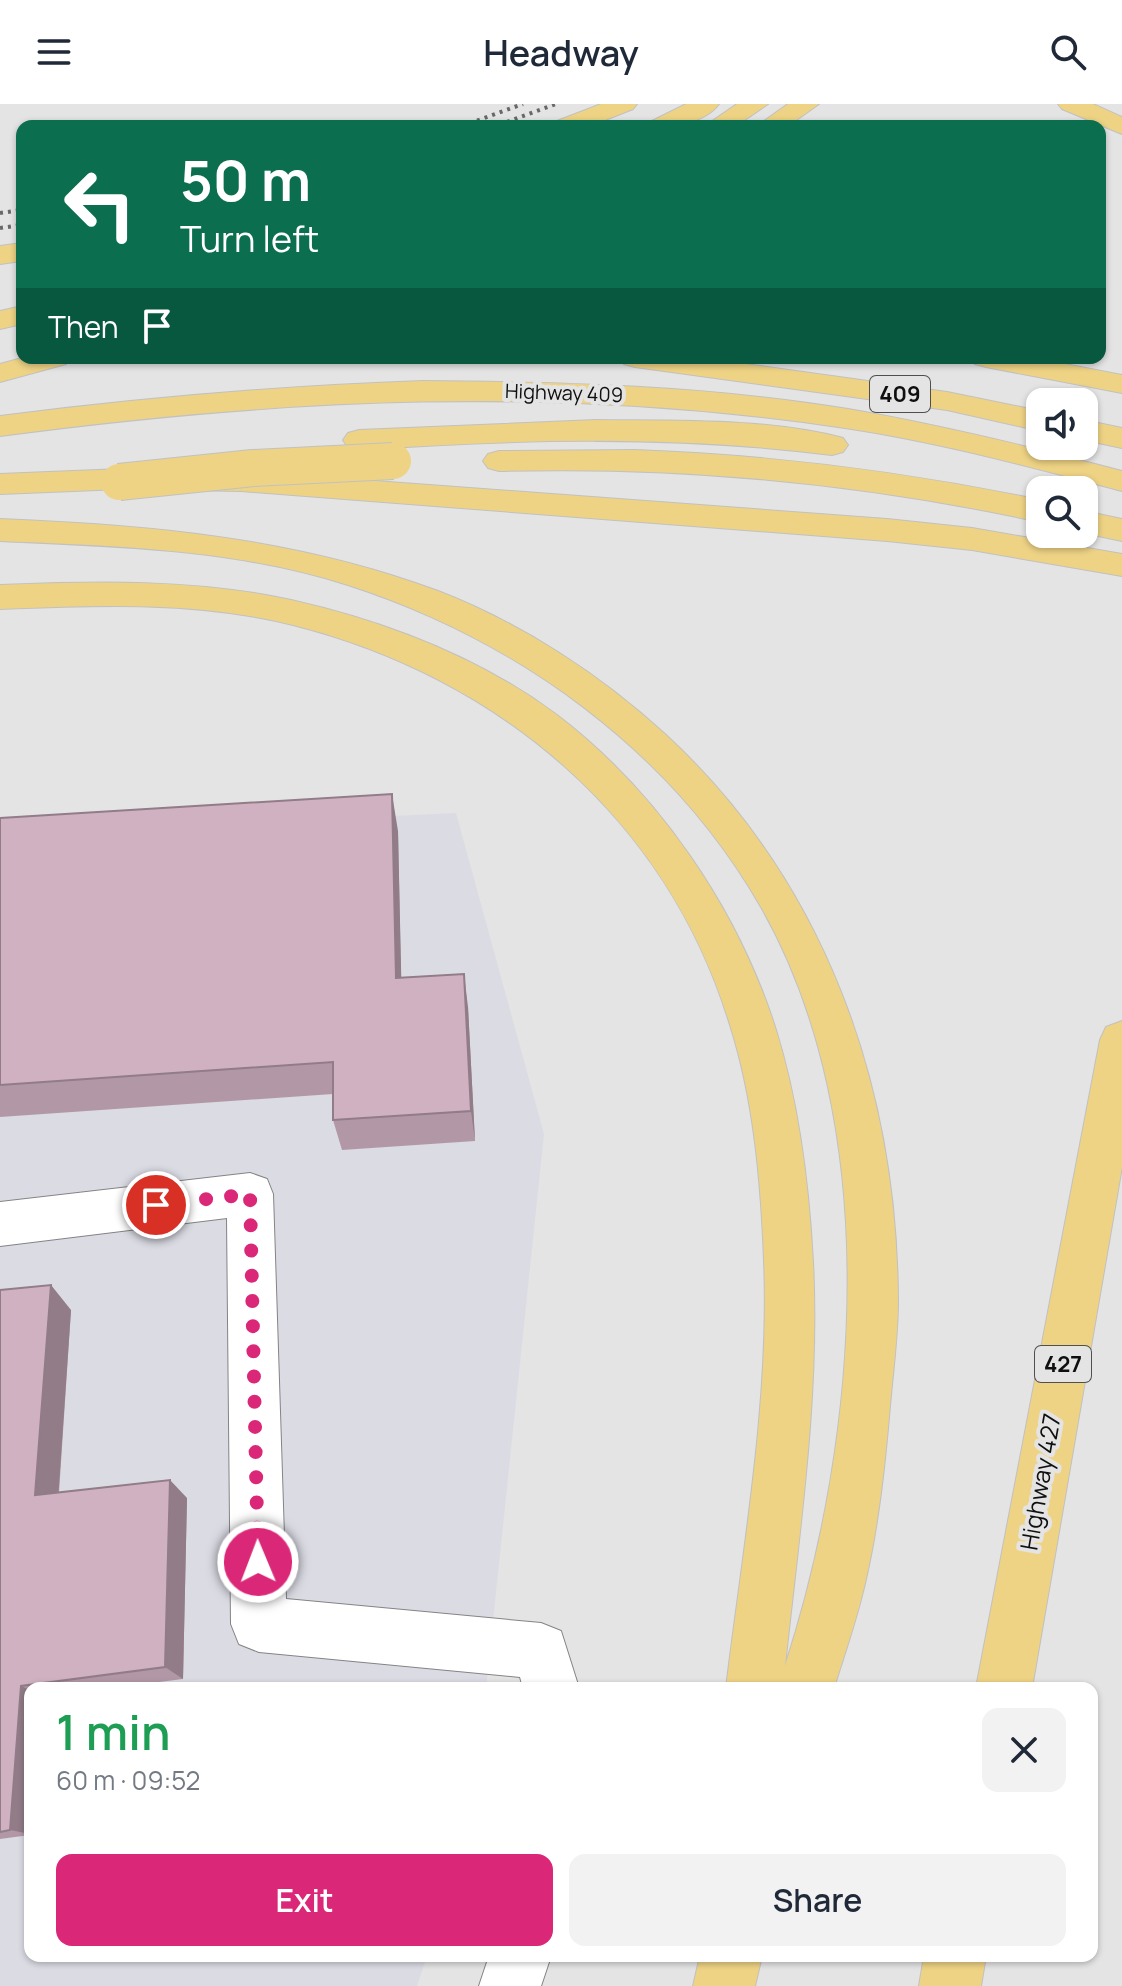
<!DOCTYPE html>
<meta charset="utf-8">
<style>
body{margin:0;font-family:Manrope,sans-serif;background:#f2f2f3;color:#1f2937;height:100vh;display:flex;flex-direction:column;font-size:30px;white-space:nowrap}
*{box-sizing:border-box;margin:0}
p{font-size:26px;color:#747a83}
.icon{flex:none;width:44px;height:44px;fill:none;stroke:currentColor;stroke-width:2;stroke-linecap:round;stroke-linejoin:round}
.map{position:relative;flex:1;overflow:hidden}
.sheet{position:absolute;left:24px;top:1578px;width:1074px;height:280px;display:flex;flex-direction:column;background:#fff;border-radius:16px;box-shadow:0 2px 6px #0004}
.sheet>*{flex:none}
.banner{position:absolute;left:16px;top:16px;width:1090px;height:244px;border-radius:16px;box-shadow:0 2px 6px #0004;background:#0b6e4f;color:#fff;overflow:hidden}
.tools{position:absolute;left:1026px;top:284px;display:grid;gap:16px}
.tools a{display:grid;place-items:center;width:72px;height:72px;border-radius:16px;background:#fff;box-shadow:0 2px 6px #0004;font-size:40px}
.pin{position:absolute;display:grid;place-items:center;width:68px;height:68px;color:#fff;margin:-34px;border:4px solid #fff;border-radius:50%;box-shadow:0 2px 8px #0007}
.me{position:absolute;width:88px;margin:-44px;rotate:359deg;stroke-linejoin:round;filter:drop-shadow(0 0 6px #0008)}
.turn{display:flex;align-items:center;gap:28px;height:168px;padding:0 32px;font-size:36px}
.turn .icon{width:104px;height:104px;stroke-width:2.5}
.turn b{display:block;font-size:56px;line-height:68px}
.then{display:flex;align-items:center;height:76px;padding:0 32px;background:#0003;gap:16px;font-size:30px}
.round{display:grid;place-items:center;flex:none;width:84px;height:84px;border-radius:16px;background:#f2f2f3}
.headline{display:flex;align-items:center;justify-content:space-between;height:136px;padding:0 32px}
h1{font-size:48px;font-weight:600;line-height:60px;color:#1e9e55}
.cta{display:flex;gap:16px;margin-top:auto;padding:16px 32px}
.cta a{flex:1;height:92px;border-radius:16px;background:#db2777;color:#fff;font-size:32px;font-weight:600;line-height:92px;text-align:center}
.cta a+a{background:#f2f2f3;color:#1f2937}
header{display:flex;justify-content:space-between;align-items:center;height:104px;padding:0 32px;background:#fff;font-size:36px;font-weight:600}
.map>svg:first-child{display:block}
.built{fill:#dbdbe4}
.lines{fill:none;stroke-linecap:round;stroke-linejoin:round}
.minor-casing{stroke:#848485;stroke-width:2}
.highway-casing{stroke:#c1c1c1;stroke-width:2}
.minor{fill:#fff;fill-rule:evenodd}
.highway{fill:#eed385;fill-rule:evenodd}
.rail{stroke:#686868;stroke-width:4;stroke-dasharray:3 5;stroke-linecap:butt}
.highway-bridge-casing{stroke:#c1c1c1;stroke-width:38;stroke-linecap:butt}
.highway-bridge{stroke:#eed385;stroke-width:36}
.wall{fill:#b298a7}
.shaded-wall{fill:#917c88}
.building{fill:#cfb1c2;stroke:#917c88;stroke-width:2}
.route{stroke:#db2777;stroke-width:14;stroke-dasharray:0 25.2}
.labels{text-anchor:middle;stroke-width:8;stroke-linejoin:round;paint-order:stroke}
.far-street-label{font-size:20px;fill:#0f0f0f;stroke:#e4e4e5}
.shield{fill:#e4e4e5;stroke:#4f4f4f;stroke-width:2}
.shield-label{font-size:22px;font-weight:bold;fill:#0f0f0f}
.street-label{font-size:24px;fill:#0f0f0f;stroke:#e4e4e5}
</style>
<header><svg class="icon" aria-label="menu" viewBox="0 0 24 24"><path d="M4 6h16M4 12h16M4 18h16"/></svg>Headway<svg class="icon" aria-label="search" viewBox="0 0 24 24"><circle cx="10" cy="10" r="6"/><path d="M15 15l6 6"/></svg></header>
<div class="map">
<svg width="1122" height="1882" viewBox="0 0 1122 1882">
<rect width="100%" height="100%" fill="#e4e4e5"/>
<path class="built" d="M456,709L544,1030L486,1584H30V1852H427L417,1882H0V731Z"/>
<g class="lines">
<g class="minor-casing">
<g id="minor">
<path d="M250,1069L267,1075L273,1090L286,1495L541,1519L561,1527L579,1584H523L520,1573L259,1548L239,1540L231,1520L227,1114L0,1142V1098Z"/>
<path d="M489,1852H551L541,1882H479Z"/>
</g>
</g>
<g class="highway-casing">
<g id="highway">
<path d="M601,0H637L633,5L590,22H553L557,17Z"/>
<path d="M686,0H719C703,21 672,22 648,22L652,17Z"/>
<path d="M737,0H768L736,22H705Z"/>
<path d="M788,0H819L788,22H757Z"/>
<path d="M1058,0H1093L1122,13V30L1062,5Z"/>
<path d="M22,139V157L0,160V142Z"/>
<path d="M22,202V220L0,225V207Z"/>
<path d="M22,254H70L66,260L0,278V260Z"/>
<path d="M620,254H702L947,288L1040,307V327L947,306L635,263L624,260Z"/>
<path d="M971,254H1034L1122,271V289L986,263L975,260Z"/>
<path d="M423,277C565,278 708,282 848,305C941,321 1031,343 1122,367V387C1030,363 939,338 845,324C557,281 287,294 0,332V312C141,294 281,282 423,277Z"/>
<path d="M596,316C675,317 767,314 843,334L848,341L843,348L832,351C674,331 518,335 359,346L348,343L343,336L348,329L359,326Z"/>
<path d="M1084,316L1122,324V344L1084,336Z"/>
<path d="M635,346C772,351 906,368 1040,396V418C861,379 682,362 499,367L488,364L483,357L488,350L499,347Z"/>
<path d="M122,365L241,367L887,415L972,424L1122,450V472L972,446L887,437L241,387L122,385L0,390V370Z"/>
<path d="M1084,407L1122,415V437L1084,429Z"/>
<path d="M0,415C150,421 296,434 438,487C521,519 601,571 666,631C825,778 897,982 898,1197C898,1232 893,1267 890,1302C885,1360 879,1418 866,1475C858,1512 845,1548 834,1584H726C743,1444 770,1297 764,1156C761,1078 754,996 730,921C667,714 499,573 293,521C198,497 97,501 0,505V481C97,477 195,475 291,496C384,517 479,553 557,611C658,688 738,805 776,926C799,1000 809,1081 813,1158C820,1292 799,1429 785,1562C860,1332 885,1021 761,803C672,647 518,536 348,481C237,445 116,442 0,437Z"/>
<path d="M1122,917V1063L1032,1584H976L1100,936L1106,923Z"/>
<path d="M700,1852H762L755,1882H693Z"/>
<path d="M924,1852H986L981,1882H919Z"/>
</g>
</g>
<use href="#minor" class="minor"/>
<use href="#highway" class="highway"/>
<g class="rail">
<path d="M507,18L556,0"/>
<path d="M462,22L523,0"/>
<path d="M0,109L22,106"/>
<path d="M0,124L22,121"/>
</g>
<g class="highway-bridge-casing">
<path id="highway-bridge" d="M119,378L253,364L393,357"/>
</g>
<use href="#highway-bridge" class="highway-bridge"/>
</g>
<g class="wall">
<path d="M0,714L398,727L401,874L468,903L475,1037L342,1046L333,1016V990L0,1013Z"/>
<path d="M0,1186L71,1206L59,1389L187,1394L183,1575L111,1584H30V1731L0,1735Z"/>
</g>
<g class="shaded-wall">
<path d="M392,690L398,727L402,907L396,874Z"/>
<path d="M464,870L468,903L475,1037L471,1007Z"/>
<path d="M51,1181L71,1206L57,1410L35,1391Z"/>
<path d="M170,1376L187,1394L183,1575L165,1563Z"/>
<path d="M21,1582L30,1586V1730L10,1726Z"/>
</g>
<g class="building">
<path d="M392,690L396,874L464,870L471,1007L333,1016V958L0,981V714Z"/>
<path d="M51,1181L35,1391L170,1376L165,1563L21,1582L10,1726L0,1728V1186Z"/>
</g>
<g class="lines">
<path class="route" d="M156,1101L250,1090L258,1458"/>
</g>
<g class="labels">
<g class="far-street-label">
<text transform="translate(564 289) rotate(2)" y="7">Highway 409</text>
</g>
<g class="shield">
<rect x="870" y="272" width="60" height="36" rx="6"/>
<rect x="1035" y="1242" width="56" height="36" rx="6"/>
</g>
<g class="shield-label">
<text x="900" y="298">409</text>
<text x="1063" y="1268">427</text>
</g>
<g class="street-label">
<text transform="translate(1041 1378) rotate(-80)" y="8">Highway 427</text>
</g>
</g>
</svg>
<div class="tools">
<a><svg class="icon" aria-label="sound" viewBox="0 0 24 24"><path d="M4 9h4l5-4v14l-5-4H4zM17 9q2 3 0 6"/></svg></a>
<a><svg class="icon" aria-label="search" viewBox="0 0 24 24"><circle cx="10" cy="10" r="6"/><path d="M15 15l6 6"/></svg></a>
</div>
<div class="pin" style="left:156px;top:1101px;background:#d93025"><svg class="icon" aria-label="arrive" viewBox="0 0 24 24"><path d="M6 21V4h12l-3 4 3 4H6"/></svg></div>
<svg class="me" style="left:258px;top:1458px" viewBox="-20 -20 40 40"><circle r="17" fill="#db2777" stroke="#fff" stroke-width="3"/><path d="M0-11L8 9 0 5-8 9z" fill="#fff"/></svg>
<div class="banner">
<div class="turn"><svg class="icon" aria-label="left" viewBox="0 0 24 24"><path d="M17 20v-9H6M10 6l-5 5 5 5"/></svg><div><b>50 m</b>Turn left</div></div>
<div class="then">Then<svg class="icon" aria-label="arrive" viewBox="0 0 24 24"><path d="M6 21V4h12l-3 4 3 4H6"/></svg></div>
</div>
<section class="sheet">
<div class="headline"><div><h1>1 min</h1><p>60 m · 09:52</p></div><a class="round"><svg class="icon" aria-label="close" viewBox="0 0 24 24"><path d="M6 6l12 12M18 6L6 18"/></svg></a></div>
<div class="cta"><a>Exit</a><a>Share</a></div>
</section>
</div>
